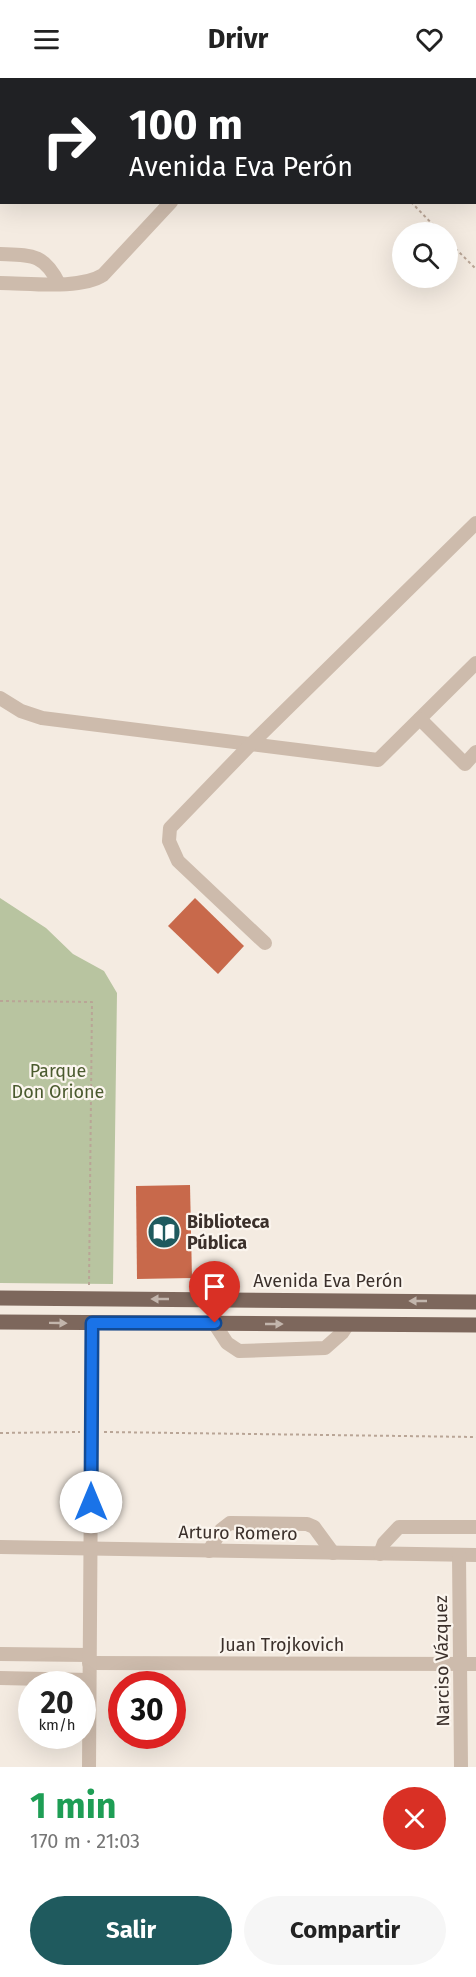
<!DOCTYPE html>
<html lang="es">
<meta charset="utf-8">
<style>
body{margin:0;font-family:"Fira Sans",sans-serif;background:#f6f6f6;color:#222;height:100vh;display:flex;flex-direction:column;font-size:22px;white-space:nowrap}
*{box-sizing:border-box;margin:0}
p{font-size:20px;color:#767676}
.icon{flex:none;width:33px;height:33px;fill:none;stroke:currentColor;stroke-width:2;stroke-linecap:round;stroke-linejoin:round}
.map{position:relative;height:1689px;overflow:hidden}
.side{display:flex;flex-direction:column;background:#fff;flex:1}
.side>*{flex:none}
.top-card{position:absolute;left:0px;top:0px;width:477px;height:126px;box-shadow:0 6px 24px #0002;background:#202124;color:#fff;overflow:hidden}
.fabs{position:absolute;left:392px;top:144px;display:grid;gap:12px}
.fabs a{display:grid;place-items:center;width:66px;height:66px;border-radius:50%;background:#fff;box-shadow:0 6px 24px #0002;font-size:30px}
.speed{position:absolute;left:18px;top:1593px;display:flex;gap:12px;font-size:30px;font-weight:700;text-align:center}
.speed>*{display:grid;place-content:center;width:78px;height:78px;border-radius:50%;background:#fff;box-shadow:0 6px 24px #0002;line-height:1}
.speed small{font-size:15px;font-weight:400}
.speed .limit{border:9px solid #d22;background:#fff;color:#111}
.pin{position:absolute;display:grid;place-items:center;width:51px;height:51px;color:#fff;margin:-62px -26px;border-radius:50% 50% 50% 0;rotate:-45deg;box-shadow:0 0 6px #0007}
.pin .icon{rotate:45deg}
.me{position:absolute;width:66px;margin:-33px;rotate:0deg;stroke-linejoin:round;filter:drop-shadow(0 0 4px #0008)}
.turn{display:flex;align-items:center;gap:21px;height:126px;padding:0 30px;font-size:27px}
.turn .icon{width:78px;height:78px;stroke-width:2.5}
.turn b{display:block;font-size:42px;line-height:51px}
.round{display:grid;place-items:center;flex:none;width:63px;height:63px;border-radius:32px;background:#f6f6f6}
.head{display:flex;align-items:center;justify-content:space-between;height:102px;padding:0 30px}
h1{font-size:36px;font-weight:700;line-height:45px;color:#1e9e55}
.button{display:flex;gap:12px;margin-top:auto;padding:12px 30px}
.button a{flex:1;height:69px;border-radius:36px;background:#1f5a5e;color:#fff;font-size:24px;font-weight:700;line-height:69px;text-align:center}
.button a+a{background:#f6f6f6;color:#222}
header{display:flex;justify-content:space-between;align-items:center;height:78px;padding:0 30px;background:#fff;font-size:27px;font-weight:700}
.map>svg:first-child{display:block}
.green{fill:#b8c4a0}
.building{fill:#c8694b}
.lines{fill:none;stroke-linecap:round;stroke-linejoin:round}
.path{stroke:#b9a596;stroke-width:2;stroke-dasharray:3 3;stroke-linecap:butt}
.minor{stroke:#cdbbac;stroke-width:14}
.major{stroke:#7d675c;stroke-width:15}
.oneway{fill:#c2b5ac}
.route-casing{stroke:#114b97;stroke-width:15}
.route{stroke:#1a73e8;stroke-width:10}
.labels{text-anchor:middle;stroke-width:4.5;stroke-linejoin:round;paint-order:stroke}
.park-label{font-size:18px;fill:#4a5a2e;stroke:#fbf5ee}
.poi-label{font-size:18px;font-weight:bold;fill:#3b302b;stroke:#fbf5ee;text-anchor:start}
.street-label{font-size:18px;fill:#3b302b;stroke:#fbf5ee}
</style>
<header><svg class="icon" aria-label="menu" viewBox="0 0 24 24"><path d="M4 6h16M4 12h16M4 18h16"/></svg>Drivr<svg class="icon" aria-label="heart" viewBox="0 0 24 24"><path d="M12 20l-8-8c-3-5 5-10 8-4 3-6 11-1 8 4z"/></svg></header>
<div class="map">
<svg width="476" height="1689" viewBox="0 0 476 1689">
<rect width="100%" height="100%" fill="#f4ebe1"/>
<path class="green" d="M0,820L46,850L73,876L104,893L117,915L113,1206L0,1205Z"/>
<g class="building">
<path d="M195,820L244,868L218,896L168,848Z"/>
<path d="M190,1107L192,1200L137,1201L136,1108Z"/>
</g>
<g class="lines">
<g class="path">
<path d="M411,124L440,154"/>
<path d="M447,162L476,191"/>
<path d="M0,923L92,924L89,1207"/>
<path d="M104,1354L476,1359"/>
<path d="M0,1355L80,1354"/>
</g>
<g class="minor">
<path d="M184,0L185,2"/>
<path d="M288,2L289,0"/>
<path d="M0,176C31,177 44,175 59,206"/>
<path d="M0,205C29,205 79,212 103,197L171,124"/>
<path d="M0,620L21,633L42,640L378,682L476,585"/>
<path d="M420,641L465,686L476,674"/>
<path d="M265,865L178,783L169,763L170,750L251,666L476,445"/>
<path d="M214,1245L227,1265L239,1273L325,1270L342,1255L348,1246"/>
<path d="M0,1469L476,1477"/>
<path d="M209,1473L221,1452L230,1445L307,1446L314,1449L333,1475"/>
<path d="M380,1476L384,1465L399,1449H476"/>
<path d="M459,1477L461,1689"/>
<path d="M0,1576L89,1577"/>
<path d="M89,1585L476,1586"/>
<path d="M0,1600L89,1602"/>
<path d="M89,1689L92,1245"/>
</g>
<g class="major">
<path d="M0,1220L476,1224"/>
<path d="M0,1244L476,1247"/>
</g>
</g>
<defs><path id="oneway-solid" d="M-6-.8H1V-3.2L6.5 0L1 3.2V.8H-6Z" transform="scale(1.5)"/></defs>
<g class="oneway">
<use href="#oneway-solid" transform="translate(160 1221) rotate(-180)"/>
<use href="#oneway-solid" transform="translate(418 1223) rotate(-180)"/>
<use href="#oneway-solid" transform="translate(58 1245) rotate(1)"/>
<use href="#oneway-solid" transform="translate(274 1246)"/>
</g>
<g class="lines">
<g class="route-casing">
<path id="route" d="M91,1424L92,1245H215"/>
</g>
<use href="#route" class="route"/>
</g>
<defs>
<g id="library-disc" transform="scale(1.725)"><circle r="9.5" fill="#1f5a5e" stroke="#fbf5ee"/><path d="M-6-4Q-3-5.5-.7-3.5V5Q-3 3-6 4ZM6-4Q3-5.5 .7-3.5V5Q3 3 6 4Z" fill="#fff"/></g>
</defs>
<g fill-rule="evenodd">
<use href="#library-disc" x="164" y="1154"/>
</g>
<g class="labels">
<g class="park-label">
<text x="58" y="999">Parque<tspan x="58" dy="21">Don Orione</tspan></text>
</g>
<g class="poi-label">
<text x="187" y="1150">Biblioteca<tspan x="187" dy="21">Pública</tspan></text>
</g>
<g class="street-label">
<text x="328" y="1209">Avenida Eva Perón</text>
<text transform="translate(238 1455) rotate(1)" y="6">Arturo Romero</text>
<text x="282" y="1573">Juan Trojkovich</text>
<text transform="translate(442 1583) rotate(-91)" y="6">Narciso Vázquez</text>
</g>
</g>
</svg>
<div class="fabs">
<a><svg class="icon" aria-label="search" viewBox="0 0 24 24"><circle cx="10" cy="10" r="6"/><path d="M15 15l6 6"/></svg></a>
</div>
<div class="speed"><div>20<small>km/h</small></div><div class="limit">30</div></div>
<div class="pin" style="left:215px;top:1245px;background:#d93025"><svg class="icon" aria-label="arrive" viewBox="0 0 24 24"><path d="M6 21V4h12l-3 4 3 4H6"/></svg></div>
<svg class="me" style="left:91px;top:1424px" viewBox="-20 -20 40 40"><circle r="19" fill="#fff"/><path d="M0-13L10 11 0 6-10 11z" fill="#1a73e8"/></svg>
<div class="top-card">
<div class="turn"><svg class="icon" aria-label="right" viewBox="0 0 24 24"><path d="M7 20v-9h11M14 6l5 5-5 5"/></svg><div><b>100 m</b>Avenida Eva Perón</div></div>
</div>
</div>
<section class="side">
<div class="head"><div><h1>1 min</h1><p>170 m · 21:03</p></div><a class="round" style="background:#d93025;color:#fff"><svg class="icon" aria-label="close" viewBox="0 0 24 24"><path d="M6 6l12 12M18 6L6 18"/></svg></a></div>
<div class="button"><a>Salir</a><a>Compartir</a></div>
</section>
